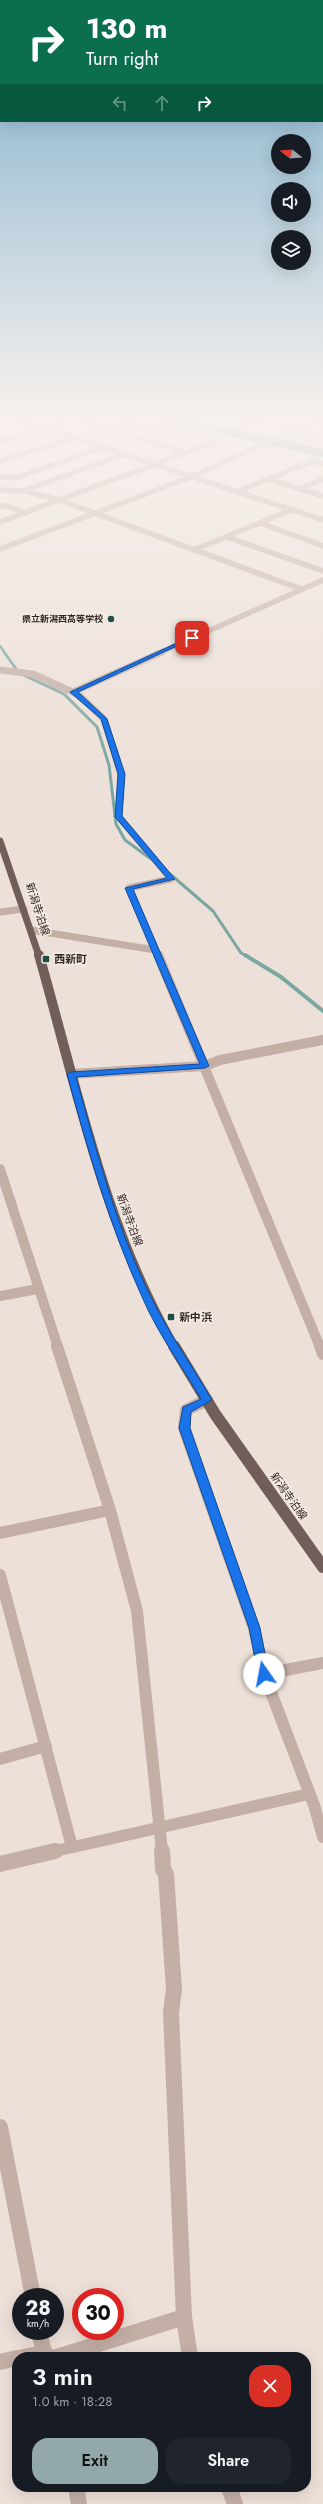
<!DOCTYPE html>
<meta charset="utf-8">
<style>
body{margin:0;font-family:Jost,"Noto Sans JP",sans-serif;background:#20242c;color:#f1f3f6;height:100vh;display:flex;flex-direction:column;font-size:15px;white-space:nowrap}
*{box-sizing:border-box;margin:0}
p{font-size:13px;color:#9ea1a6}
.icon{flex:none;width:22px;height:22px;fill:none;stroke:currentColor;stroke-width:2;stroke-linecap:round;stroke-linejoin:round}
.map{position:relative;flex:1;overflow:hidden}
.panel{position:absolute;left:12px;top:2352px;width:299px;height:140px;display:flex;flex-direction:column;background:#171b24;border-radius:16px;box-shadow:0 4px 16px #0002}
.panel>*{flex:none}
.top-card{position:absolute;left:0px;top:0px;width:323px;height:122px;box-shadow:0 4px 16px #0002;background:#0b6e4f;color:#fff;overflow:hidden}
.needle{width:26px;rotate:287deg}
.tools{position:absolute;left:271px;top:134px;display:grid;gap:8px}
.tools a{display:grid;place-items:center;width:40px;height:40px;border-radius:50%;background:#171b24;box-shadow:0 4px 16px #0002;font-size:20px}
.speed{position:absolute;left:12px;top:2288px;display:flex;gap:8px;font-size:20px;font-weight:700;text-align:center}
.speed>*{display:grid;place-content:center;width:52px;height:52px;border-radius:50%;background:#171b24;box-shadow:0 4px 16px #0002;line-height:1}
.speed small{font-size:10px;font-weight:400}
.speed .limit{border:6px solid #d22;background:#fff;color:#111}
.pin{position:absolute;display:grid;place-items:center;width:34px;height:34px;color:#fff;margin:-17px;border-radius:8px;box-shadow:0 2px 6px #0006}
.me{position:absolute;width:44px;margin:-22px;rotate:348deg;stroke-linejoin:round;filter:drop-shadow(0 0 3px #0008)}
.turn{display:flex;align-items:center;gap:14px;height:84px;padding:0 20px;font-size:18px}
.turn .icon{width:52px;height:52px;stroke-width:2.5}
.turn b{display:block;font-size:28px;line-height:34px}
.lanes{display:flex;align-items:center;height:38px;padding:0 20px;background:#0003;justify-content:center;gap:20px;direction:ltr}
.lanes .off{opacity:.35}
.round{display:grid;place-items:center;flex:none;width:42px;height:42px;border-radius:16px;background:#20242c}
.overview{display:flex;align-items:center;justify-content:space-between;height:68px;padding:0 20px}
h1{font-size:24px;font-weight:600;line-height:30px}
.cta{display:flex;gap:8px;margin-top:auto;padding:8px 20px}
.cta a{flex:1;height:46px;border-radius:16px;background:#93a8a8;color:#111;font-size:16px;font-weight:600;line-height:46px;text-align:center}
.cta a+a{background:#20242c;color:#f1f3f6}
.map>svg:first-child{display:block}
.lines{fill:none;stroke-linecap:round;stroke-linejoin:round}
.stream-far2{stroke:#7ba7a2;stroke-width:2.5}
.stream-far1{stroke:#7ba7a2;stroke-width:3}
.stream{stroke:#7ba7a2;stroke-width:4}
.river{fill:#7ba7a2;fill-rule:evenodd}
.minor-far4{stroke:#c4afa6;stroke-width:5.5}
.minor-far3{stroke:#c4afa6;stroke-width:7}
.minor-far2{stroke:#c4afa6;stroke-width:10}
.minor-far1{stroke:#c4afa6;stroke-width:12}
.minor{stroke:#c4afa6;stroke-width:16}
.major-far2{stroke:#715d59;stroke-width:7}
.major-far1{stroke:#715d59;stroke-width:10}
.major{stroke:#715d59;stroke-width:12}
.route{fill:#1a73e8;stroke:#114b97}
.poi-dot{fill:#214d49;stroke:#f6ebe4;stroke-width:1.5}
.labels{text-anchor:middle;stroke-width:3;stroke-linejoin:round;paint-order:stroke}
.far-poi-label{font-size:9px;font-weight:bold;fill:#312826;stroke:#f6ebe4;text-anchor:end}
.street-label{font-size:11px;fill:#312826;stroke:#f6ebe4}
.poi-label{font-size:11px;font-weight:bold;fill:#312826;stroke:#f6ebe4;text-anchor:start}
</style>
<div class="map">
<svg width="323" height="2504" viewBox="0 0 323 2504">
<rect width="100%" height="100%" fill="#ede0d8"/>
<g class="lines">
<path class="stream-far2" d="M0,646L5,653"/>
<g class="stream-far1">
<path d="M4,652L19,673L64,694L97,727L109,765L116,824L125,840L151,859"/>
<path d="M170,874L213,911L241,953L247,956"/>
</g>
<path class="stream" d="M245,955L281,977L323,1011"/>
<path class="river" d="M156,418H183L323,449V457L163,422Z"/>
<g class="minor-far4">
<path d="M15,418L323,520"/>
<path d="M77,418L186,453"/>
<path d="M238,418L257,422L266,418"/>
<path d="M0,442L71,418"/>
<path d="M0,461L74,438"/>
<path d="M0,477H19L103,447"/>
<path d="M268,479L323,496"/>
<path d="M299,489L323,479"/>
<path d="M0,490L25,491L59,500L301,589"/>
<path d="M25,490L125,454"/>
<path d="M236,492L313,461L323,464"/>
<path d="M0,506H7L26,513"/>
<path d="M0,522L220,440L129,422L109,428"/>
<path d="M260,523L323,546"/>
<path d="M227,537L323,571"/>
<path d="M0,549L191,477L322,418"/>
<path d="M194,550L291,510"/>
<path d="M159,653L323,580"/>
</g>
<g class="minor-far3">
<path d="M0,670L33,674L79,695L104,719L121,774L119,817L171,879L129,888L158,956"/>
<path d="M73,692L162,652"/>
<path d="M0,912L24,909"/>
<path d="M31,930L155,950"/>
</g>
<g class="minor-far2">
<path d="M158,955L320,1347"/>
<path d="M71,1074L205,1066L220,1060L323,1040"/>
<path d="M0,1169L58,1347"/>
<path d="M0,1296L38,1289"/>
</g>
<g class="minor-far1">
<path d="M57,1346L110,1510L137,1611L162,1852"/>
<path d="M320,1346L323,1354"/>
<path d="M207,1400L186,1410L184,1428L254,1628L264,1674L314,1805L323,1837"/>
<path d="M0,1533L110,1510"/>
<path d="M0,1575L72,1847"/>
<path d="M264,1674L323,1663"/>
<path d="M0,1759L46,1746"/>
<path d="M51,1852L309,1794"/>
</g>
<g class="minor">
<path d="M162,1851L163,1869L166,1874L174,1989L171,2013L184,2317L190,2357"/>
<path d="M0,1864L55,1851"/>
<path d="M0,2127L33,2297"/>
<path d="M39,2331L44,2353L50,2357"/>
<path d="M23,2357L44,2353"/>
<path d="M57,2357L184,2317"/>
<path d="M0,2362L17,2358"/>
<path d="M76,2487L79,2504"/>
<path d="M229,2487L235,2504"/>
</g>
<path class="major-far2" d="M0,841L39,956"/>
<path class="major-far1" d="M39,955C77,1088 104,1226 174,1347"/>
<path class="major" d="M174,1346L215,1414L323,1567"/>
</g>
<linearGradient id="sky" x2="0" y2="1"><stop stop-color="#7cafcc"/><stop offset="0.54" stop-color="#f7f1ed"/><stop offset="1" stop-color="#f7f1ed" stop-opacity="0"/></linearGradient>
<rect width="323" height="769" fill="url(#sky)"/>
<path class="route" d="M190,637L194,638L78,692L107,719L125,774L122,816L175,879L133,889L209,1066L205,1068L76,1077C97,1152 117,1231 153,1301C170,1335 193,1367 212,1400L191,1412L190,1428L260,1628L269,1674L264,1679L258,1674L249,1628L179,1428L183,1407L201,1399C182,1366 158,1334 143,1299C110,1227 88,1151 67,1074L71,1072L200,1064L125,888L167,878L115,817L118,774L101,719L70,692Z"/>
<g class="poi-dot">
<circle cx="111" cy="619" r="4"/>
<rect x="42" y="955" width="8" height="8" rx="2"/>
<rect x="167" y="1313" width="8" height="8" rx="2"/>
</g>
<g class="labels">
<g class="far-poi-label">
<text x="103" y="622">県立新潟西高等学校</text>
</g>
<g class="street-label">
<text transform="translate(38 909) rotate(72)" y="4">新潟寺泊線</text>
<text transform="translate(130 1220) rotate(70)" y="4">新潟寺泊線</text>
<text transform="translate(289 1496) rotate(55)" y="4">新潟寺泊線</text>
</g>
<g class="poi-label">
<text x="54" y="963">西新町</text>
<text x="179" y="1321">新中浜</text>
</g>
</g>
</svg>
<div class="tools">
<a><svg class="needle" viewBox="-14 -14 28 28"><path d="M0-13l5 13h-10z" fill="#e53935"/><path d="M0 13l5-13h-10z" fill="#9ea1a6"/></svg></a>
<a><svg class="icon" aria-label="sound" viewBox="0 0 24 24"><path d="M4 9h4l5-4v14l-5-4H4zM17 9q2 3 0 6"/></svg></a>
<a><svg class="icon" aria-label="layers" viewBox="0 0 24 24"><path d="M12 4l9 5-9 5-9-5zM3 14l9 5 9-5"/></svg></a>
</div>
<div class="speed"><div>28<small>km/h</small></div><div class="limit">30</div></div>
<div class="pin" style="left:192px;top:638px;background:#d93025"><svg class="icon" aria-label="arrive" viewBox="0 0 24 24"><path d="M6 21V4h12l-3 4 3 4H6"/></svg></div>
<svg class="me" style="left:264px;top:1674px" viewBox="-20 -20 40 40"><circle r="19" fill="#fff"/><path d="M0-13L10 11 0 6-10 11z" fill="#1a73e8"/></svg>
<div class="top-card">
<div class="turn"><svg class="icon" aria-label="right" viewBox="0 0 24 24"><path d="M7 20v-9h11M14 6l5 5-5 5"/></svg><div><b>130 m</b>Turn right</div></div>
<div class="lanes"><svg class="icon off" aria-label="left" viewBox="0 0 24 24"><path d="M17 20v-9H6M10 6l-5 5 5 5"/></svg><svg class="icon off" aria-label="ahead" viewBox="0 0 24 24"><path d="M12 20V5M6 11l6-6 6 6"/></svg><svg class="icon" aria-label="right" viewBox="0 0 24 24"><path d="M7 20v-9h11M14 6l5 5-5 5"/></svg></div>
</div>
<section class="panel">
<div class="overview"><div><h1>3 min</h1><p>1.0 km · 18:28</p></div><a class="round" style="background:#d93025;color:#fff"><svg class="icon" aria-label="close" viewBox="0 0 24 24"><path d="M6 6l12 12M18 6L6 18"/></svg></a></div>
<div class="cta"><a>Exit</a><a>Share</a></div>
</section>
</div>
